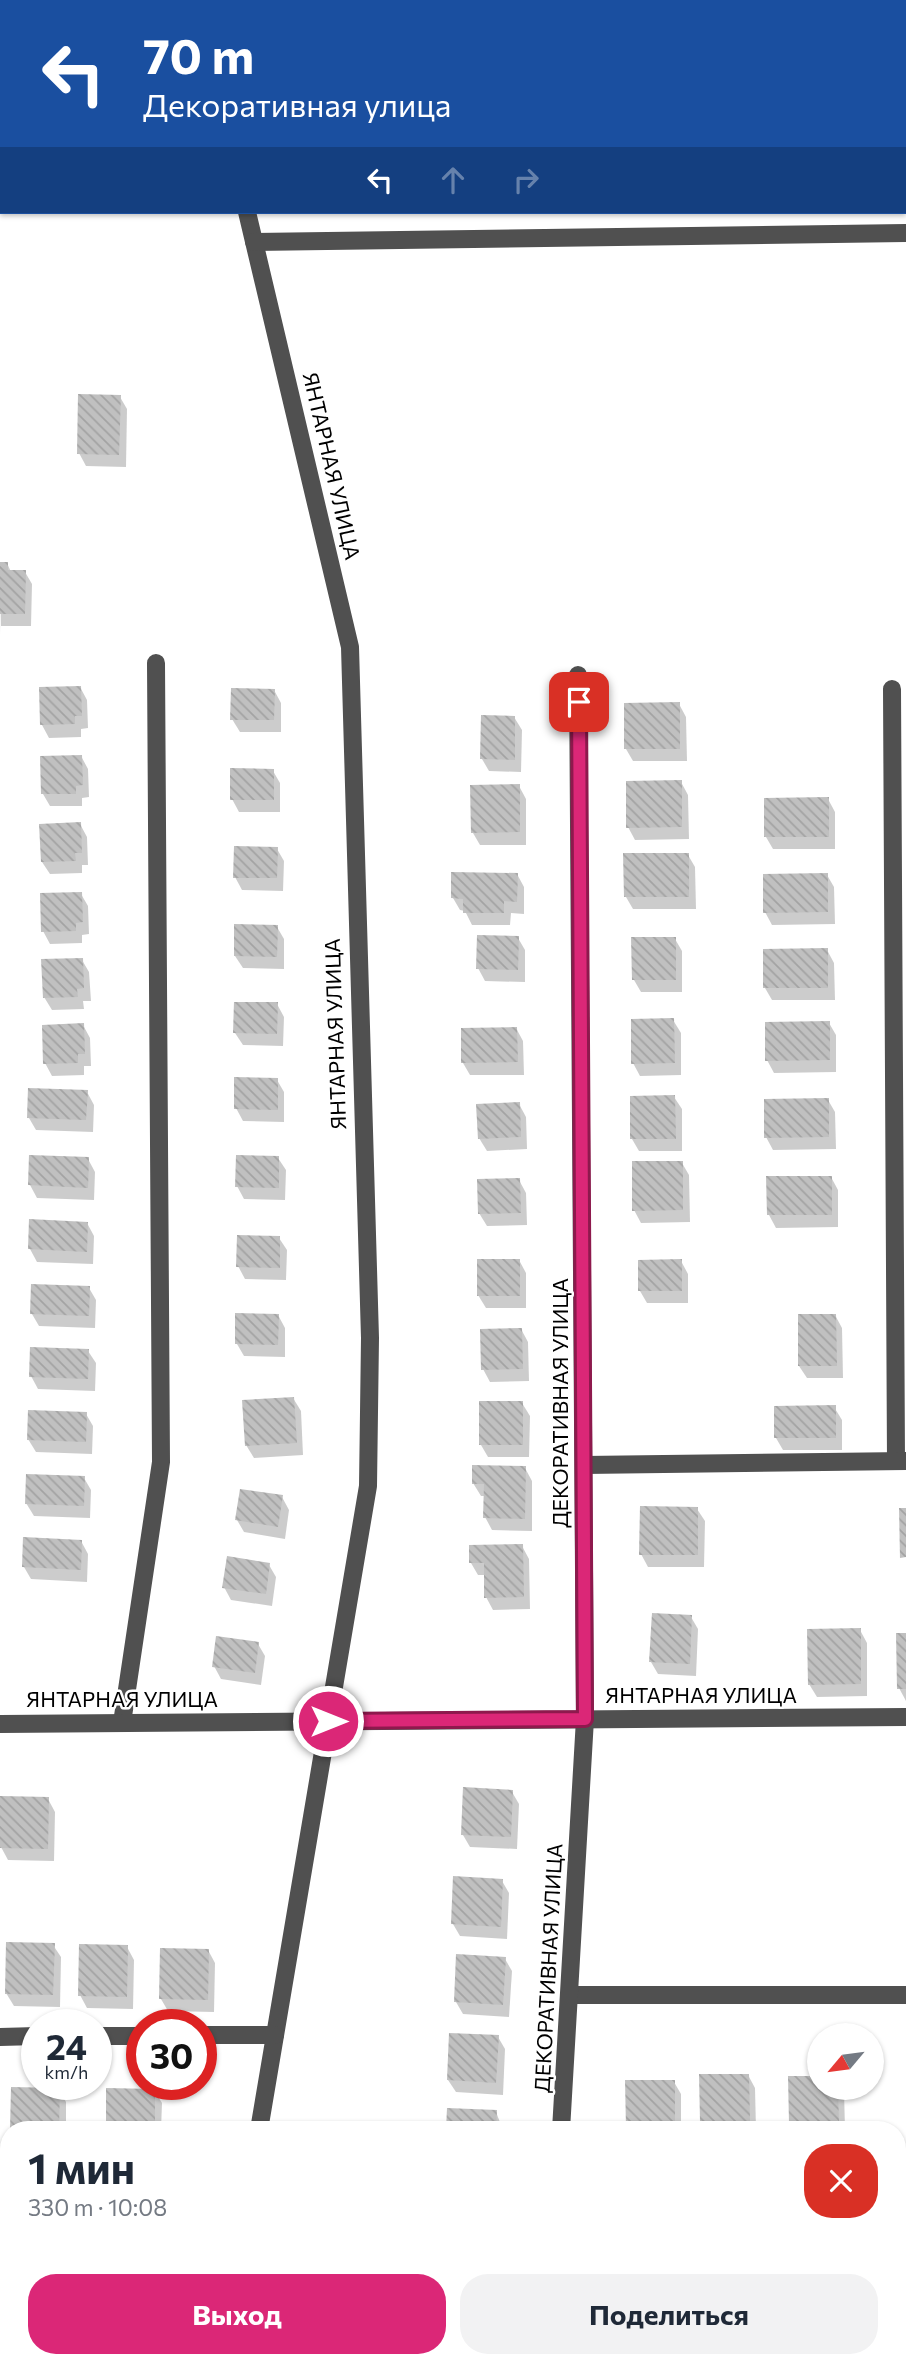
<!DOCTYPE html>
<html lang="ru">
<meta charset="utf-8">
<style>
body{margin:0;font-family:Commissioner,sans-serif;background:#f2f2f3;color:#1f2937;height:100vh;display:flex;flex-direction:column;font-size:26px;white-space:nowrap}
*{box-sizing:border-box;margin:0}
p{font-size:23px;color:#747a83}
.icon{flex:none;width:38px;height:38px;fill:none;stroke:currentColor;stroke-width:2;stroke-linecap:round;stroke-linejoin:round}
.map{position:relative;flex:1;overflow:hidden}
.sheet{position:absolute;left:0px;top:2121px;width:906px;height:247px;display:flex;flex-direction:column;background:#fff;border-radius:28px 28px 0 0;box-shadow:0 2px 5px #0004}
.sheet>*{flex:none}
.guide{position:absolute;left:0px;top:0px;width:906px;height:214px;box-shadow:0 2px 5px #0004;background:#1a4fa0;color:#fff;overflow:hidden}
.needle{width:46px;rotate:241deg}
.tools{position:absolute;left:807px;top:2023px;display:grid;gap:14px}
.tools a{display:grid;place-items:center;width:77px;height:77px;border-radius:50%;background:#fff;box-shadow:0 2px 5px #0004;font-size:35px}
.speed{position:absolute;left:21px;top:2009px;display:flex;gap:14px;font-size:35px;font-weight:700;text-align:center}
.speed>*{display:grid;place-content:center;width:91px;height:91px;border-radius:50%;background:#fff;box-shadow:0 2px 5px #0004;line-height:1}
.speed small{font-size:18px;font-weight:400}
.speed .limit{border:10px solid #d22;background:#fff;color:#111}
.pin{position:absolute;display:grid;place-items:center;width:60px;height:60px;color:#fff;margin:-30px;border-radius:14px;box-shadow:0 4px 10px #0006}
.me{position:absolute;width:77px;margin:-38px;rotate:90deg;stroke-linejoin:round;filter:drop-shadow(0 0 5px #0008)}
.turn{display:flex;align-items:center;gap:24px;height:147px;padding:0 28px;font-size:32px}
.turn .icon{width:91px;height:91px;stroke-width:2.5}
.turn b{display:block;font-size:49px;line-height:60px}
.lanes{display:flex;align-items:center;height:66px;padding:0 28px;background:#0003;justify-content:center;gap:35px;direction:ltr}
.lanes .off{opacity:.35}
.round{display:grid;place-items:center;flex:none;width:74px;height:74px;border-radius:28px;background:#f2f2f3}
.summary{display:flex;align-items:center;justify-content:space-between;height:119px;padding:0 28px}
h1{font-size:42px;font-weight:700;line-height:52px}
.cta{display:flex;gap:14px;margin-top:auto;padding:14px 28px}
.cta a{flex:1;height:80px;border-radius:28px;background:#db2777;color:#fff;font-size:28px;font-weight:700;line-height:80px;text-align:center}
.cta a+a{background:#f2f2f3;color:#1f2937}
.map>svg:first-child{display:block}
.shadow{fill:#0003}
.building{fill:url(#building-back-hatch)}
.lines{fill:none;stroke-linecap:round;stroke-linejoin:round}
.minor{stroke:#505050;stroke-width:18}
.route-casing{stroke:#8e194d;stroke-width:18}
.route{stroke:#db2777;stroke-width:12}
.labels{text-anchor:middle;stroke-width:5;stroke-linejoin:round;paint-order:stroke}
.street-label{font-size:21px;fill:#000;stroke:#fff}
</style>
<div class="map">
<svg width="906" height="2367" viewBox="0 0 906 2367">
<defs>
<pattern id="building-back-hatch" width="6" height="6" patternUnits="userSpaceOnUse" patternTransform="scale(1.75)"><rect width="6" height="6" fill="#c0c0c0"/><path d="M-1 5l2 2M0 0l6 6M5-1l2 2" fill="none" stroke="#a3a3a3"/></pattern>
</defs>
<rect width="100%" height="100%" fill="#fff"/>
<g class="shadow">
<path d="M120,397L127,409L126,467L86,466L79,453Z"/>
<path d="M0,563H7L11,572H25L32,584L31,626H1V635Z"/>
<path d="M80,687L87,700L88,728L81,729V737L49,738L42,725L41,688Z"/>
<path d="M274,690L281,703V732H240L232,719Z"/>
<path d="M679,704L686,717L687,761H633L626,749Z"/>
<path d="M514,717L522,730L521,772L489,771L482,759Z"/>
<path d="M81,756L88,769L89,797L82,798V806H50L43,794Z"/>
<path d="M273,771L280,783V812H239L232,799Z"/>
<path d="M681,782L688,795L689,839L635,840L628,827Z"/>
<path d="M519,786L526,799V845H480L473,833Z"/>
<path d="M828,799L835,812V849H773L766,837Z"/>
<path d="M80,824L87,837L88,865H82V873L50,874L42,862Z"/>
<path d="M277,849L284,861L283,891L242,890L235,877Z"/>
<path d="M688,855L695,867L696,909H633L626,897Z"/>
<path d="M517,874L524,887V914L511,913L510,925H472L465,911L460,910L453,898Z"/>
<path d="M827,875L834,887L835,924L772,925L765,912Z"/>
<path d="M81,894L88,906L89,934L82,935V943L50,944L43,931Z"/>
<path d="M277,927L284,939V969L243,968L235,956Z"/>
<path d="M518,938L525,950V982L485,981L478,968Z"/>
<path d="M675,939L682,951V992H641L634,980Z"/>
<path d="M827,950L834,963L835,1000H772L765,988Z"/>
<path d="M82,960L89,972L91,1001H83L84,1009L52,1010L44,997Z"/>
<path d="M277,1004L284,1017L283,1046L243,1045L235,1033Z"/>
<path d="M673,1020L681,1033V1075L640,1076L633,1063Z"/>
<path d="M829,1023L836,1035V1072L774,1073L767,1060Z"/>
<path d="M83,1025L90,1038L91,1066H84V1075L52,1076L45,1063Z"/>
<path d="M516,1028L523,1041L524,1075H470L463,1063Z"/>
<path d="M277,1080L284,1092V1122L243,1121L236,1108Z"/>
<path d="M87,1092L94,1105L93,1132L36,1130L29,1118Z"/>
<path d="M674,1097L682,1109V1151H639L632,1139Z"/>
<path d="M828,1100L835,1112L836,1149L773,1150L766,1137Z"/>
<path d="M519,1104L526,1117L527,1149L487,1151L479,1138Z"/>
<path d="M278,1158L286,1170L285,1200L244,1199L237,1186Z"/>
<path d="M88,1159L95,1172L94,1200L37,1198L30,1185Z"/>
<path d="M682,1163L689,1175L690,1222L641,1223L634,1210Z"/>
<path d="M831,1177L838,1190V1227L776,1228L769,1215Z"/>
<path d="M519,1180L526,1193L527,1225L487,1226L479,1213Z"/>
<path d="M87,1223L94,1236L93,1264L37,1262L30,1249Z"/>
<path d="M279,1238L287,1250L286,1280L245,1279L238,1266Z"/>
<path d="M519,1260L526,1273V1308H486L478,1295Z"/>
<path d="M681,1261L688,1274V1303H647L640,1291Z"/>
<path d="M89,1288L96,1300L95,1328L39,1326L32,1314Z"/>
<path d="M278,1315L285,1328V1357L244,1356L237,1344Z"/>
<path d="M835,1315L842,1328L843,1378H807L799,1366Z"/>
<path d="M521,1329L528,1342L529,1381L490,1382L483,1369Z"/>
<path d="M88,1351L96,1363L95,1391L38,1389L31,1376Z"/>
<path d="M293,1398L301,1411L303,1455L254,1458L246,1445Z"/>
<path d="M522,1403L530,1416L529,1457H488L481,1445Z"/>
<path d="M834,1407L842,1420V1450H783L776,1438Z"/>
<path d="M86,1414L93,1426L92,1454L36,1452L28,1439Z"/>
<path d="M525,1468L532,1481V1531L492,1530L485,1517V1496H481L473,1483Z"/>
<path d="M84,1478L91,1490L90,1518L34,1516L26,1503Z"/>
<path d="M282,1497L289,1510L285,1539L244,1532L237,1520Z"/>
<path d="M697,1509L705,1521L704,1567H648L641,1554Z"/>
<path d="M81,1541L88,1554L87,1582L31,1579L24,1567Z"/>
<path d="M522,1546L529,1559L530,1609L493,1610L486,1597V1575H478L471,1563Z"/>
<path d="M269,1565L276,1577L272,1606L231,1600L224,1587Z"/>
<path d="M691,1617L698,1629L696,1676L658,1674L651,1662Z"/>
<path d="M860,1630L867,1643V1696L817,1697L809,1684Z"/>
<path d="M906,1634V1701L899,1688Z"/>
<path d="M258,1644L265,1656L261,1685L221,1679L214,1666Z"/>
<path d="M512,1792L519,1804L517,1849L470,1847L463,1835Z"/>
<path d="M48,1799L55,1812L54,1861L8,1860L1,1847Z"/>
<path d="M502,1881L509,1893L507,1939L460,1936L453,1924Z"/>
<path d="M53,1945L61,1957L60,2007L14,2006L6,1993Z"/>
<path d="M127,1947L134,1960L133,2009L87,2008L80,1995Z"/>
<path d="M208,1950L215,1963L214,2012L168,2011L161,1999Z"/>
<path d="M505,1959L512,1971L509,2017L463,2014L456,2002Z"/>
<path d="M498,2037L505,2049L503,2095L456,2092L448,2080Z"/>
<path d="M748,2075L755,2088L756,2130H706L702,2122Z"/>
<path d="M819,2078V2088L844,2090L845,2130H794L790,2123Z"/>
<path d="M674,2082L681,2094V2130H629L627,2128Z"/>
<path d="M59,2090L66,2102V2130H12Z"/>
<path d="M154,2090L162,2103L161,2130H107Z"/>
<path d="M496,2112L503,2130H448Z"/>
<path d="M906,2191V2253L900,2243Z"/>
<path d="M0,2238L9,2251L8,2300H0Z"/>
</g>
<g class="building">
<path d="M78,394L121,395L119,455L77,454Z"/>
<path d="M0,562H8V570H26L25,614H0Z"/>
<path d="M81,686L82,716H75V724L40,725L39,687Z"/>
<path d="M231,688L275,689L274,720H230Z"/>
<path d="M680,702V749H624V703Z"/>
<path d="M481,715L515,716V760L480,759Z"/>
<path d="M82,755L83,785L76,786V794H41L40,756Z"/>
<path d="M230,768L274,769V800H230Z"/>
<path d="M682,780V827L626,828V781Z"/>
<path d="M520,784V832L471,833L470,785Z"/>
<path d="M829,797V837H764V798Z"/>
<path d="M81,822L82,853H75L76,861L41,862L39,824Z"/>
<path d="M234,846L278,847L277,878H233Z"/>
<path d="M623,853H689V897H624Z"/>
<path d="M451,872L518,873L517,902L504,901V913H463V899L451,898Z"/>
<path d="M828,873V912L763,913V874Z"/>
<path d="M82,892L83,922L76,923V931L41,932L40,893Z"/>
<path d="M234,924L278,925L277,957L234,956Z"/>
<path d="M477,935L519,936L518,970L476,969Z"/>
<path d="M631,937H676V980H632Z"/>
<path d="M828,948V988H763V949Z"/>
<path d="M83,958L84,988L77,989L78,997L43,998L41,959Z"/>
<path d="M234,1002H278L277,1034L233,1033Z"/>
<path d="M674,1018L675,1063L631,1064V1019Z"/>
<path d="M830,1021V1060L765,1061V1022Z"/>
<path d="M84,1023L85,1054H78V1063L43,1064L42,1025Z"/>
<path d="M517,1027L518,1062L461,1063V1028Z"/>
<path d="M234,1077L278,1078V1110L234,1109Z"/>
<path d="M28,1088L88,1090L86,1120L27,1118Z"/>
<path d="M675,1095L676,1139H630V1096Z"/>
<path d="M829,1098V1137L764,1138V1099Z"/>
<path d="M520,1102L521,1137L478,1139L476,1104Z"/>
<path d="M29,1155L89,1157L88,1188L28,1185Z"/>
<path d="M236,1155L279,1156V1188L235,1187Z"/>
<path d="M632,1161H683V1210L632,1211Z"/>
<path d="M766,1176H832V1215H767Z"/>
<path d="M520,1178L521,1213L478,1214L477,1179Z"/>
<path d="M29,1219L88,1222L87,1252L28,1249Z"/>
<path d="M237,1235L280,1236V1268L236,1267Z"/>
<rect x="477" y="1259" width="43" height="37"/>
<path d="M682,1259V1291H638V1260Z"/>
<path d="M31,1284L90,1286L89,1316L30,1314Z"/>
<path d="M235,1313L279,1314L278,1345L235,1344Z"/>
<path d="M798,1314H836L837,1366H798Z"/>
<path d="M522,1328L523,1369L481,1370L480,1329Z"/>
<path d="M30,1347L89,1349L88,1379L29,1377Z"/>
<path d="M294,1397L297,1443L245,1446L242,1400Z"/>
<rect x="479" y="1401" width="44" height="44"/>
<path d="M836,1405V1438H774V1406Z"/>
<path d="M28,1410L87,1412L86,1442L27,1440Z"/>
<path d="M472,1465L526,1466L525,1519L483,1518L484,1484H472Z"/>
<path d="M26,1474L85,1476L84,1506L25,1504Z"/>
<path d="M240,1489L283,1495L278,1527L235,1520Z"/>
<path d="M640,1506L698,1507V1555H639Z"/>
<path d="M899,1508H906V1557L900,1558Z"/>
<path d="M23,1537L82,1540L81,1570L22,1567Z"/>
<path d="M523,1544L524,1597L484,1598V1563H469V1545Z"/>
<path d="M227,1556L270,1563L266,1594L222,1588Z"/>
<path d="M652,1613L692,1615L690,1664L649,1662Z"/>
<path d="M861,1628V1684L808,1685L807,1629Z"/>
<path d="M896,1633H906V1689H897Z"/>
<path d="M216,1636L259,1642L255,1673L212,1667Z"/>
<path d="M463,1787L513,1790L511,1837L461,1835Z"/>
<path d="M0,1796L49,1797L48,1849L0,1848Z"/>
<path d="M453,1876L503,1879L501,1927L451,1924Z"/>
<path d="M6,1942L55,1943L53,1995L5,1994Z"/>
<path d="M79,1944L128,1945L127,1997L78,1996Z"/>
<path d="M160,1948L209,1949L208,2000L159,1999Z"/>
<path d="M456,1954L506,1957L503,2005L454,2002Z"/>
<path d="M449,2033L499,2035L496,2083L447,2080Z"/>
<path d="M699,2074H749L750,2121L700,2122Z"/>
<path d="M788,2076H819V2088H838L839,2123L789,2124Z"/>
<path d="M625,2080H675V2127L626,2128Z"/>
<path d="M11,2087L60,2088L59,2130H10Z"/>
<path d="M106,2088L155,2089V2130H106Z"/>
<path d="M447,2108L497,2110L496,2130H446Z"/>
<rect x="898" y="2190" width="8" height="53"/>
<path d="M417,2359L463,2365L462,2367H416Z"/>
<rect x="584" y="2364" width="41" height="3"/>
</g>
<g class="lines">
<g class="minor">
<path d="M195,0V2"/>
<path d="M247,212L350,647L370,1338L368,1486L259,2130"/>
<path d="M254,242L906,233"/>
<path d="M892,689L896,1461"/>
<path d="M584,1465L906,1461"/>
<path d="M122,1723L161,1462L156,663"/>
<path d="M0,1724L906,1717"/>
<path d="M571,1995H906"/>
<path d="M201,2035H275"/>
<path d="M96,2036H142"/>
<path d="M0,2037L37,2036"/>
<path d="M561,2130L585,1719L578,675"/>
<path d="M898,2277H906"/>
<path d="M0,2348H9"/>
<path d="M219,2367L221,2359"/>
<path d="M537,2367V2359"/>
</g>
</g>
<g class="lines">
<g class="route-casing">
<path id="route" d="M328,1721L585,1719L579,702"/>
</g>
<use href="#route" class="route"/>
</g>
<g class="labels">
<g class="street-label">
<text transform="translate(331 466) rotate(77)" y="7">ЯНТАРНАЯ УЛИЦА</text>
<text transform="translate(336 1034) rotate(-92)" y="7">ЯНТАРНАЯ УЛИЦА</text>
<text transform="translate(561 1403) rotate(-90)" y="7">ДЕКОРАТИВНАЯ УЛИЦА</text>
<text x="701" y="1703">ЯНТАРНАЯ УЛИЦА</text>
<text x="122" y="1707">ЯНТАРНАЯ УЛИЦА</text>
<text transform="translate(549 1968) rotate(-87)" y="7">ДЕКОРАТИВНАЯ УЛИЦА</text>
</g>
</g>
</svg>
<div class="tools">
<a><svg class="needle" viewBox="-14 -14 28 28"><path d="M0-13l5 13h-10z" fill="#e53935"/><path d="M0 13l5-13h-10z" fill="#747a83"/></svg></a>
</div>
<div class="speed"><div>24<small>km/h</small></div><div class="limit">30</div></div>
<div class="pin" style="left:579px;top:702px;background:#d93025"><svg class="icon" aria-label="arrive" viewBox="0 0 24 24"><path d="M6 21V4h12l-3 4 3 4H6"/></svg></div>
<svg class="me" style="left:328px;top:1721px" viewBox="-20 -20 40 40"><circle r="17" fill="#db2777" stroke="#fff" stroke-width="3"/><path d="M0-11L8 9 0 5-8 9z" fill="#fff"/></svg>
<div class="guide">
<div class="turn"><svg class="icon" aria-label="left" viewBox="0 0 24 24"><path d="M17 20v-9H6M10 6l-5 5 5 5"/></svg><div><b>70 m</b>Декоративная улица</div></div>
<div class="lanes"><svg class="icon" aria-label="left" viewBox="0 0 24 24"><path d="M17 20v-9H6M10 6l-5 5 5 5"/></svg><svg class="icon off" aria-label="ahead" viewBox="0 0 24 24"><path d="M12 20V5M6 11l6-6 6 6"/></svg><svg class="icon off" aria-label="right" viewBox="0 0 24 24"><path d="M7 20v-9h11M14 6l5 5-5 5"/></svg></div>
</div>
<section class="sheet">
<div class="summary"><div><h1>1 мин</h1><p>330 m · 10:08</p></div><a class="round" style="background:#d93025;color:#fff"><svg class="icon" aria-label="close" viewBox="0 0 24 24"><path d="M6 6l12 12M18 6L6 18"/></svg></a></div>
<div class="cta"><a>Выход</a><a>Поделиться</a></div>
</section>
</div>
